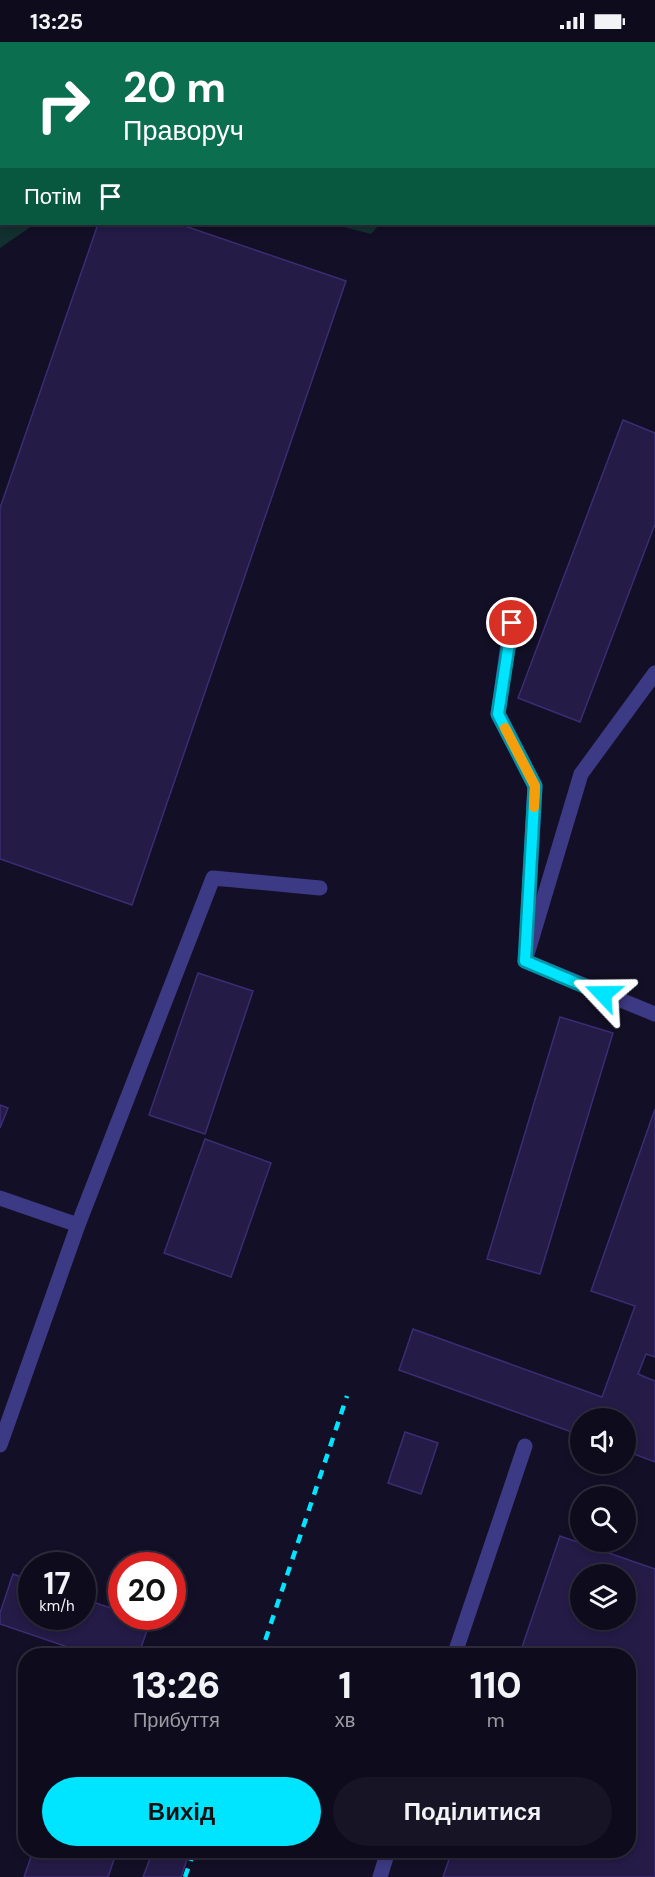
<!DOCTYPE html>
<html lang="uk">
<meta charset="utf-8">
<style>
body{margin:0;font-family:"DM Sans",sans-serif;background:#171425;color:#f1f3f6;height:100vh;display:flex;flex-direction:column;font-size:22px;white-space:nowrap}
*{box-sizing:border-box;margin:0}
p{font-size:20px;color:#9b9ba3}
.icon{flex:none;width:33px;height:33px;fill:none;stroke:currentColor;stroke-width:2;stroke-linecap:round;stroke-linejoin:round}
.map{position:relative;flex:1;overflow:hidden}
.details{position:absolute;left:18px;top:1606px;width:618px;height:210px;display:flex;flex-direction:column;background:#0e0b1c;border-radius:24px;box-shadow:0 3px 9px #0003,0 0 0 2px #2e2b3b}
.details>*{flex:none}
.top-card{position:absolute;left:0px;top:0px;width:656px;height:183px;box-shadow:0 3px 9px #0003,0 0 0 2px #2e2b3b;background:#0b6e4f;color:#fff;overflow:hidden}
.tools{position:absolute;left:570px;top:1366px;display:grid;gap:12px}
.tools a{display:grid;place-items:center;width:66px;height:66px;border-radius:50%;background:#0e0b1c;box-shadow:0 3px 9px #0003,0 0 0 2px #2e2b3b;font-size:30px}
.speed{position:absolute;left:18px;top:1510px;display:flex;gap:12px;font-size:30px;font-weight:700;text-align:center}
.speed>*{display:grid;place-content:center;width:78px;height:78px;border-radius:50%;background:#0e0b1c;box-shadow:0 3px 9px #0003,0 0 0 2px #2e2b3b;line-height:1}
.speed small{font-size:15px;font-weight:400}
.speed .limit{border:9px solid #d22;background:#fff;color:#111}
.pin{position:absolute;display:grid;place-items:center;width:51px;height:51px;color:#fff;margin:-26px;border:3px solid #fff;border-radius:50%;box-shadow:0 2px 6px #0007}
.me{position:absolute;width:66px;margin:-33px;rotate:293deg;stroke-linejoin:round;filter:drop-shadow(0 0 4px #0008)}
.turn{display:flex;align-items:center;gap:21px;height:126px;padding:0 24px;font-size:27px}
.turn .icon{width:78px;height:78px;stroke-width:2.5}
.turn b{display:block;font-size:42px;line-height:51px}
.then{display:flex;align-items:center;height:57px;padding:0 24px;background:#0003;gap:12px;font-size:22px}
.eta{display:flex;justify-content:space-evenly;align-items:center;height:102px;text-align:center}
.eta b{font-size:36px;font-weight:800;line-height:42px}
.action{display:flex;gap:12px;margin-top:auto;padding:12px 24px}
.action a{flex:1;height:69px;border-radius:36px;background:#00e5ff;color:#111;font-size:24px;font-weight:800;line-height:69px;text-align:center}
.action a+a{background:#171425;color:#f1f3f6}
.status{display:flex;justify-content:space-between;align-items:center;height:42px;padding:0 30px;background:#0e0b1c;direction:ltr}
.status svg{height:16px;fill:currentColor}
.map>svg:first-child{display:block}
.green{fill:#12302f}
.building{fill:#241b47;stroke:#3b2d73;stroke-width:1.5;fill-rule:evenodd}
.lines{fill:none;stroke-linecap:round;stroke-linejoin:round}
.minor{stroke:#3d3a85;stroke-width:15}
.rail{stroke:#00e5ff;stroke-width:4.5;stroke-dasharray:9 8;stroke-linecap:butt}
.route-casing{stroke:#0095a6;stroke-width:15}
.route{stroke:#00e5ff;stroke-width:10}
.slow{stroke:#f59e0b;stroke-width:10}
</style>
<div class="status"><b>13:25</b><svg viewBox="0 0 49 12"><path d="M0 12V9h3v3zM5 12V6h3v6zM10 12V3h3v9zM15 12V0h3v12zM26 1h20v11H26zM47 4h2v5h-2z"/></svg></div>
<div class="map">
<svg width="655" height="1835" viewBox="0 0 655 1835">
<rect width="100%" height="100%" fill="#130f26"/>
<g class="green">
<path d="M0,0H655V141L654,2H2V182H35L0,206Z"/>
<path d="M332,182H380L371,192Z"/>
</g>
<g class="building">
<path d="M98,182H179L346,239L132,863L0,817V466Z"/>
<path d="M623,378L655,391V482L580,680L518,656Z"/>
<path d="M198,931L253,949L205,1092L149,1073Z"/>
<path d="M560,975L613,991L540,1232L487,1217Z"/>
<path d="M0,1063L8,1066L0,1086Z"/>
<path d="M655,1067V1315L646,1312L638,1332L655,1339V1420L626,1409V1377H580V1393L399,1328L413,1287L602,1355L635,1264L591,1249Z"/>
<path d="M205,1097L271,1121L231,1235L164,1211Z"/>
<path d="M405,1390L438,1401L421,1452L388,1441Z"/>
<path d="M560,1494L655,1527V1835H443L452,1809H628V1614H519ZM580,1533H626V1578H580Z"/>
<path d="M13,1532L32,1539V1575H82V1556L122,1570V1575H136L150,1580L138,1614H94L0,1582V1571Z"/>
<path d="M33,1809H117L108,1835H24Z"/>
<path d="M153,1809H190L181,1835H143Z"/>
</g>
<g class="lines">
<g class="minor">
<path d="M511,581L498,672L535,744L527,892"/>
<path d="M655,631L581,732L525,919L655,972"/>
<path d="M0,1156L78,1183"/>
<path d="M0,1403L78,1183L213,836L320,846"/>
<path d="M454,1614L525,1404"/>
<path d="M380,1835L388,1809"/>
</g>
<g class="rail">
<path d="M376,0L383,2"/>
<path d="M158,2L164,0"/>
<path d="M0,49H2"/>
<path d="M654,78H655"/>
<path d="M260,1614L347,1354"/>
<path d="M185,1835L194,1809"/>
</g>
</g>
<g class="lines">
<g class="route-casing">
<path id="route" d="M512,581L498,672L535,744L525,919L603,952"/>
</g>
<use href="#route" class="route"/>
<path class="slow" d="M505,686L535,744L534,765"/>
</g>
</svg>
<div class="tools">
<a><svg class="icon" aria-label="sound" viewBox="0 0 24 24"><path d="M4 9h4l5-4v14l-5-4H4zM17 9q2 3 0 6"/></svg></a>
<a><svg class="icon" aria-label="search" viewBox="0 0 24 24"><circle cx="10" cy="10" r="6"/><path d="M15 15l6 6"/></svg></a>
<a><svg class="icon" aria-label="layers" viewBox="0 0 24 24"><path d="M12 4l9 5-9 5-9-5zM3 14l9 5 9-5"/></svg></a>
</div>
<div class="speed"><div>17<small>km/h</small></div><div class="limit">20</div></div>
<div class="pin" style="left:512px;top:581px;background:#d93025"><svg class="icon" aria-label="arrive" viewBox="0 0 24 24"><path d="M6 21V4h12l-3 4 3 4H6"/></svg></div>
<svg class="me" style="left:603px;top:952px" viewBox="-20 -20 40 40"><path d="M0-17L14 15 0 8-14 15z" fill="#00e5ff" stroke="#fff" stroke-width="4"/></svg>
<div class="top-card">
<div class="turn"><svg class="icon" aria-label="right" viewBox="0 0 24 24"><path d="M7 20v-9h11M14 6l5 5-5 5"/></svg><div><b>20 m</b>Праворуч</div></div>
<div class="then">Потім<svg class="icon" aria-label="arrive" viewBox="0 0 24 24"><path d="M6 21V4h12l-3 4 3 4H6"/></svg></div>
</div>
<section class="details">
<div class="eta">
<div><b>13:26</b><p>Прибуття</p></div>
<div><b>1</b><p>хв</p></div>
<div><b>110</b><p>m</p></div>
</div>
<div class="action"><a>Вихід</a><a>Поділитися</a></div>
</section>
</div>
